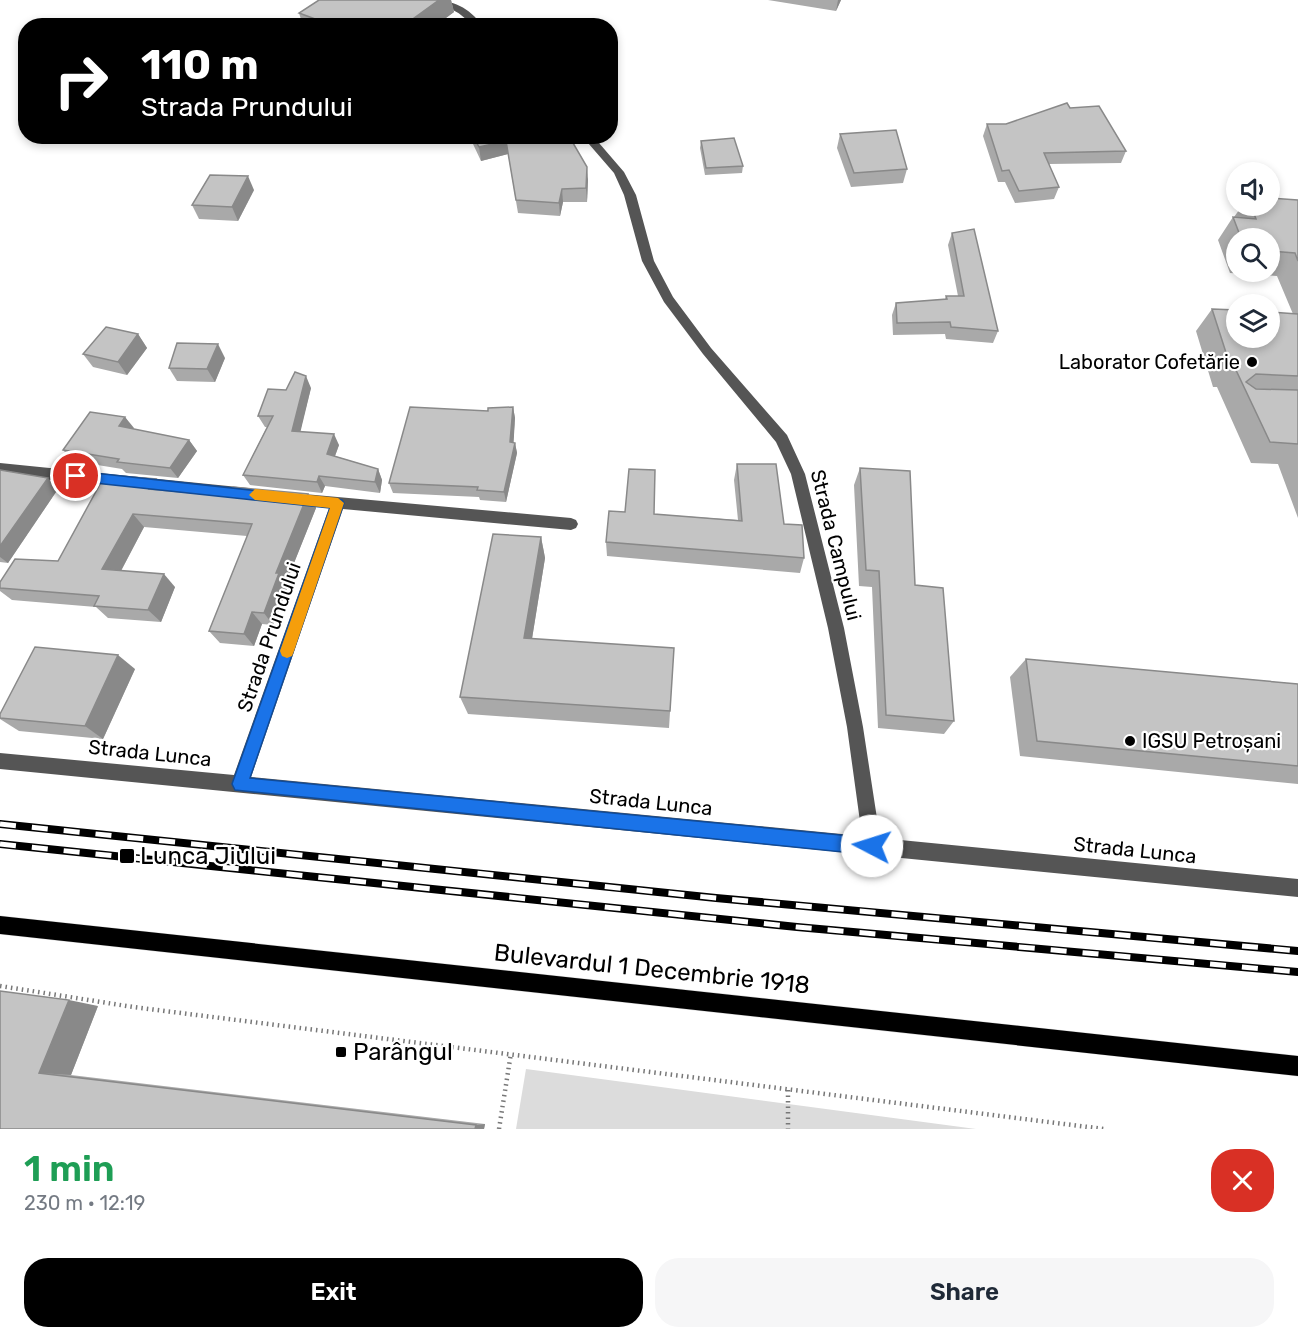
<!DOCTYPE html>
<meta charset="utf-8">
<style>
body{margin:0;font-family:Rubik,sans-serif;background:#f6f6f7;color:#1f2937;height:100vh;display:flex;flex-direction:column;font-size:22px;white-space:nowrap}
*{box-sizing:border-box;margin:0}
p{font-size:20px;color:#747a83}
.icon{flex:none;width:33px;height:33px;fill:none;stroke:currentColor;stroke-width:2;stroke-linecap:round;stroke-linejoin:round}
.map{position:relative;height:1129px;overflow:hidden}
.panel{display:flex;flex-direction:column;background:#fff;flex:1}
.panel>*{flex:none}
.top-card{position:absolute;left:18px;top:18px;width:600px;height:126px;border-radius:24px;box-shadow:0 3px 9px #0003;background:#000;color:#fff;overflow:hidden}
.buttons{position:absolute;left:1226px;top:162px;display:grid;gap:12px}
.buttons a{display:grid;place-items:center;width:54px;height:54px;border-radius:50%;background:#fff;box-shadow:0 3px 9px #0003;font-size:30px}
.pin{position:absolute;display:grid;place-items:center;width:51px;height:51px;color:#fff;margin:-26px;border:3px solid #fff;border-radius:50%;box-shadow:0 2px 6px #0007}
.me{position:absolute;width:66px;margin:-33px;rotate:275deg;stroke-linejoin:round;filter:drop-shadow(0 0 4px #0008)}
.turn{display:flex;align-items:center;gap:21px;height:126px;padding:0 24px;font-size:27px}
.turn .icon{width:78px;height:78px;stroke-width:2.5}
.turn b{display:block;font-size:42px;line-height:51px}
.round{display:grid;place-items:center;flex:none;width:63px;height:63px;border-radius:24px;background:#f6f6f7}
.summary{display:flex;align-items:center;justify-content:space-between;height:102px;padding:0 24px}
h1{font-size:36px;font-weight:600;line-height:45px;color:#1e9e55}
.cta{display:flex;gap:12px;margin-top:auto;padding:12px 24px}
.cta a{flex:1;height:69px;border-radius:24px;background:#000;color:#fff;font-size:24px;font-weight:600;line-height:69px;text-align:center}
.cta a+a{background:#f6f6f7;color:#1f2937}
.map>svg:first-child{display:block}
.green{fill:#dcdcdc}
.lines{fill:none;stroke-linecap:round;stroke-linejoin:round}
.major-casing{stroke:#dbdbdb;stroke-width:1}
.path{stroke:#777;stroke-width:4.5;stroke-dasharray:1.5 4;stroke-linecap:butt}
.minor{fill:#555;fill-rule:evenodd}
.major{fill:#000;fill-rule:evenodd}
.rail-casing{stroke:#000;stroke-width:8}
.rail{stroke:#fff;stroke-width:5;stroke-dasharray:16;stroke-linecap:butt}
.wall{fill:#a9a9a9;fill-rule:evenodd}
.shaded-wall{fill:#898989}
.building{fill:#c4c4c4;stroke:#898989;stroke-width:1.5}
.route{fill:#1a73e8;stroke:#114b97;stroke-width:1.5}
.slow{fill:#f59e0b}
.poi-dot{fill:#000;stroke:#fff;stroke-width:2}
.labels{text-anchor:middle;stroke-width:4.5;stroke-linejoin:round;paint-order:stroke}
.poi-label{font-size:20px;fill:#000;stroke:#fff;text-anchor:end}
.street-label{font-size:20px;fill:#000;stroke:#fff}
.near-poi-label{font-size:24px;fill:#000;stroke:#fff;text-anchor:start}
.near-street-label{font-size:24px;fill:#000;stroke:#fff}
</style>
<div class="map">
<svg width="1298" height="1129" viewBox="0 0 1298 1129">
<rect width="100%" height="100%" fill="#fff"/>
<path class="green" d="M526,1069L976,1129H516Z"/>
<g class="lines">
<g class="major-casing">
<path id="major" d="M0,916L1298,1056V1076L0,934Z"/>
</g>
<g class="path">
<path d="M0,986L133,1007L1104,1129"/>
<path d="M788,1090V1129"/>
<path d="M499,1129L511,1053"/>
</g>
<g class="minor">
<path d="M430,0C454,0 468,7 483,26H473C460,12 449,6 431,3Z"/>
<path d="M321,13L324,14V18C313,20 305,26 293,26L308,15Z"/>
<path d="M582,136H593L624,172L636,195L654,261L673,297L711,348L787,435L805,474L844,628L863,727L880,838L1298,879V897L0,769V753L234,775L329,508L288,503L286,499L288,495L293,493L571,518L576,520L578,524L576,528L571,530L343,509L251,777L862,836L847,727L828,628L791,474L776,442L703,354L664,302L642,261L624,195L614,173Z"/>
<path d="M0,463L248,488L253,490L255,494L253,498L248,500L0,475Z"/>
</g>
<use href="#major" class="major"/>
<g class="rail-casing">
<g id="rail">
<path d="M0,824L716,898L1298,951"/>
<path d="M0,844L797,927L1298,972"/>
</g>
</g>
<use href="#rail" class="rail"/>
</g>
<g class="wall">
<path d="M319,0H451L454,12L435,26H303L299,13Z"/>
<path d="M768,0H841L836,11Z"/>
<path d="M1070,108L1126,151L1121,163L1049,164L1059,187L1054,199L1015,203L1005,182H998L983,136L987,124H1006Z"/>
<path d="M840,134L907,169L903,183L851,187L837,148Z"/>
<path d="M472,136H569L588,180L587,202H563L560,216L518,213L508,154L481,161L473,144Z"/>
<path d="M701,141L743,166L742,173L705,175L700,148Z"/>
<path d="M254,190L238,221L199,219L192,205Z"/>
<path d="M1298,200V518L1278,464L1251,463L1217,387H1213L1196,331L1212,309L1293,314L1277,276L1230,273L1218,240L1233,217H1234L1242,206H1269ZM1236,238H1269V272H1236Z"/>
<path d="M952,233L998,331L993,343L946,339L945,334L893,335L892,315L896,303L945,299L946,296H958L948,245Z"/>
<path d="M138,334L147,348L127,375L93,367L83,354Z"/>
<path d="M225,358L215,382L177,381L169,368Z"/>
<path d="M311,388L300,431L339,445L335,456L378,469L382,480L380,493L325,486L322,493L250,485L243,475L267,427H265L258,416L286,390Z"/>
<path d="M513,407L515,418L513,443H515L517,453L506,502L480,500L479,497L393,493L389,483L488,411Z"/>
<path d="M125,417L133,429L189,440L197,451L178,478L126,473L122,469L73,461L63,450Z"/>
<path d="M737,464L784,524L804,558L800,573L607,556L606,542L654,514L738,520L734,480Z"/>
<path d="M860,468L915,585L954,721L944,734L878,728L872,587L859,586L854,485Z"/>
<path d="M0,470L58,489L8,563L0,562Z"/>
<path d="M164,490L228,496L308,494L316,508L286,583L288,586L273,625L262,624L254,646L220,643L209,631L247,536L144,527L121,571L175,587L161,622L108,618L96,607L12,600L0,591V582L58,561Z"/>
<path d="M541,537L545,558L532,639L674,648L669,728L468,714L460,697Z"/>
<path d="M1026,659L1298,684V784L1020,756L1010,677Z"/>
<path d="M135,669L103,739L19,731L0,719V714Z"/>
<path d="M98,1006L71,1075L485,1124L484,1129H0Z"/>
</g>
<g class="shaded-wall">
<path d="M439,0H451L454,12L435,26H403Z"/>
<path d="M838,0H841L836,11Z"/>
<path d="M506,141L508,154L481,161L479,147Z"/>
<path d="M587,167L588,180L587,202L586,188Z"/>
<path d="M248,176L254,190L238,221L232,207Z"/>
<path d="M562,189L563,202L560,216L559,203Z"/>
<path d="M138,334L147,348L127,375L118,362Z"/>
<path d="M218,344L225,358L215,382L207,369Z"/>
<path d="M306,376L311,388L298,442L292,431Z"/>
<path d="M513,407L515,418L513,453L510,442Z"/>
<path d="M125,417L134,428L128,437L119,426Z"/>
<path d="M334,434L339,445L332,464L327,454Z"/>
<path d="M189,440L197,451L178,478L170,468Z"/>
<path d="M515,443L517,453L506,502L504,492Z"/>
<path d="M378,469L382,480L380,493L375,482Z"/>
<path d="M319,476L325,486L322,493L317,482Z"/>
<path d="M48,478L58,489L8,563L0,557V546Z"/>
<path d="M156,479L167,493L149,489Z"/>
<path d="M308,494L316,508L286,583L288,586L273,625L264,613L276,573Z"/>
<path d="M133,514L144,527L115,582L102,569Z"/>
<path d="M541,537L545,558L529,657L524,638Z"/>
<path d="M164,574L175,587L161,622L148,610Z"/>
<path d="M252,612L262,624L254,646L244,634Z"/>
<path d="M118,655L135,669L103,739L85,726Z"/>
<path d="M69,1000L98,1006L71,1075L39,1073Z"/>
<path d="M485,1124L484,1129H475L476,1125Z"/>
</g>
<g class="building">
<path d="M319,0H439L403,26H334L299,13Z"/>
<path d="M1067,103L1070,108L1099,106L1126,151L1044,153L1059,187L1019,191L1009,170L1002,171L987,124H1006Z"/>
<path d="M896,130L907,169L854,173L840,134Z"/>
<path d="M473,136H569L587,167L586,188L562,189L559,203L516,200L506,141L479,147Z"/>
<path d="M734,138L743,166L706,168L701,141Z"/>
<path d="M210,175L248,176L232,207L192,205Z"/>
<path d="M1269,198L1298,200V261L1295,253L1269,251V238H1241L1233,217L1256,219L1251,206H1269Z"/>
<path d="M974,229L998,331L951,327L950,322L897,323L896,303L947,299L946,296H964L952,233Z"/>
<path d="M1212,309L1236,310V338H1269V312L1298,314V376L1256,374L1246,382L1256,389L1298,390V444L1270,442L1234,366L1230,365Z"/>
<path d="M106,327L138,334L118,362L83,354Z"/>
<path d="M177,343L218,344L207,369L169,368Z"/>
<path d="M295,372L306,376L292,431L334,434L327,454L378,469L375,482L319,476L317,482L243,475L273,416H258L268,389L286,390Z"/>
<path d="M410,407L488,411V408L513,407L510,442L515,443L504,492L477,490L478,487L389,483Z"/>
<path d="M90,412L125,417L119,426L189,440L170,468L117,462L119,459L63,450Z"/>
<path d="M737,464H776L784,524L802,525L804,558L606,542L609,511L625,512L629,469L655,470L654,514L742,521Z"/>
<path d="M860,468L910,471L915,585L943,588L954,721L886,715L879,571L866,570Z"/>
<path d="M0,470L48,478L0,546Z"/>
<path d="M105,475L156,479L149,489L228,496L233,487L308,494L276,573H279L264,613L252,612L244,634L209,631L252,524L133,514L102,569L164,574L148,610L94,606L99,596L0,588V582L15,559L58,561Z"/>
<path d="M493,534L541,537L524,638L674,648L670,711L460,697Z"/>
<path d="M35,647L118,655L85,726L0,718V714Z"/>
<path d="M1026,659L1298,684V766L1037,741Z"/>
<path d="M0,991L69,1000L39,1073L476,1125L475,1129H0Z"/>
</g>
<path class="route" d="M76,471L342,500L344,503L250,778L872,838L878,840L880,846L878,852L872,855L235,790L232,784L330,508L76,481L69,476Z"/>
<path class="slow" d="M255,489L338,498L344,503L294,651L292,656L287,658L282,656L280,651L330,508L255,500L249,495Z"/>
<g class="poi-dot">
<circle cx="1252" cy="362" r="6"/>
<circle cx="1130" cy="741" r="6"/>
<rect x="119" y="848" width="16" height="16" rx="3"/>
<rect x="335" y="1046" width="12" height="12" rx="3"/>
</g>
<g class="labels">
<g class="poi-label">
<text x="1240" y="369">Laborator Cofetărie</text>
<text x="1142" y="748" text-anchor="start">IGSU Petroșani</text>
</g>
<g class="street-label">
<text transform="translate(836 545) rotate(76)" y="7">Strada Campului</text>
<text transform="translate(269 637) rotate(-71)" y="7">Strada Prundului</text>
<text transform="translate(150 753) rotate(6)" y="7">Strada Lunca</text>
<text transform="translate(651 802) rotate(6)" y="7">Strada Lunca</text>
<text transform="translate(1135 850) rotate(6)" y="7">Strada Lunca</text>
</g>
<g class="near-poi-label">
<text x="140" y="864">Lunca Jiului</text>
<text x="353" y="1060">Parângul</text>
</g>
<g class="near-street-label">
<text transform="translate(652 969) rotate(6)" y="8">Bulevardul 1 Decembrie 1918</text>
</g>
</g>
</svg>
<div class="buttons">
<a><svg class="icon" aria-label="sound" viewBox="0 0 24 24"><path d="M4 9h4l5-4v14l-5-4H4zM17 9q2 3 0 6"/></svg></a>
<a><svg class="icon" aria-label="search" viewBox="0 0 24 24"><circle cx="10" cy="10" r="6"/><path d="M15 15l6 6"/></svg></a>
<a><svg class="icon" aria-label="layers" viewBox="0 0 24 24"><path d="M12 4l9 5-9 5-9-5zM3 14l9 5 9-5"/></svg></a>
</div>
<div class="pin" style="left:76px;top:476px;background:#d93025"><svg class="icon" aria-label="arrive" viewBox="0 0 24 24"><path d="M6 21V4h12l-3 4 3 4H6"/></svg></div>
<svg class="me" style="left:872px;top:846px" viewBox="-20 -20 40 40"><circle r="19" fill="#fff"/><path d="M0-13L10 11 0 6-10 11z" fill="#1a73e8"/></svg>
<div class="top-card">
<div class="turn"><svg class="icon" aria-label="right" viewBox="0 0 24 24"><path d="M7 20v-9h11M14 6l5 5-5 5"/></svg><div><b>110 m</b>Strada Prundului</div></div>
</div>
</div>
<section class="panel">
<div class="summary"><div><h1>1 min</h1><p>230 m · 12:19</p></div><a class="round" style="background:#d93025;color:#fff"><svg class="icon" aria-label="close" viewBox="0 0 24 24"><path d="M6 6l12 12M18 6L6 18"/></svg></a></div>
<div class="cta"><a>Exit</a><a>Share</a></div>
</section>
